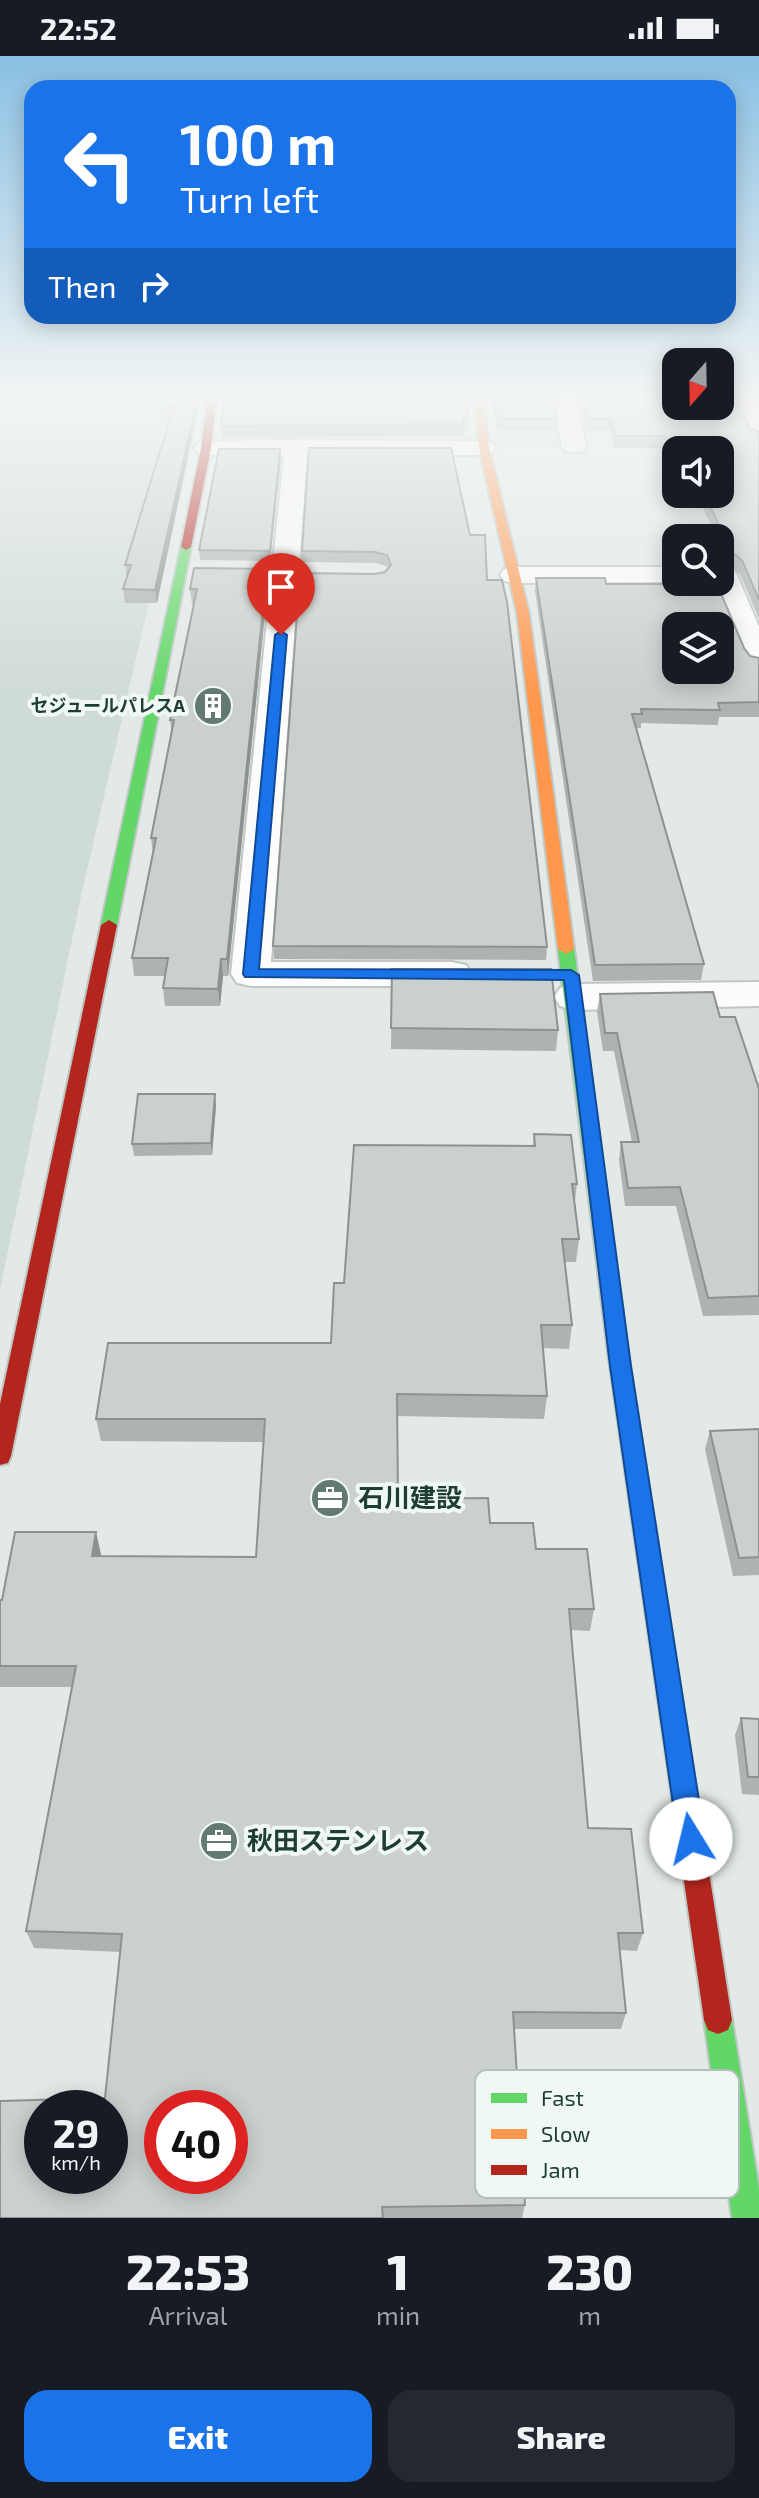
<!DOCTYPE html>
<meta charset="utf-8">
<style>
body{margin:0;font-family:"Exo 2","Noto Sans JP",sans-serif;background:#242831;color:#f1f3f6;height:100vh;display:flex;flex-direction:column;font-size:30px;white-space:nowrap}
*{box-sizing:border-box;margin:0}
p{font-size:26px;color:#9ea1a6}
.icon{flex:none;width:44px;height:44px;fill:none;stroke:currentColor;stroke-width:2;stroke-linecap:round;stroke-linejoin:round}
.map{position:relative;height:2162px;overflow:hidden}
.drawer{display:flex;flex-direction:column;background:#171b24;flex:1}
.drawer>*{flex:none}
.hud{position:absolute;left:24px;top:24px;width:712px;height:244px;border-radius:24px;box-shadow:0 4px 20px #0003;background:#1a73e8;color:#fff;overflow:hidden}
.needle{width:52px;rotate:200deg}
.buttons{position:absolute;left:662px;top:292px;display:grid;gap:16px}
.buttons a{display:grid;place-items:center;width:72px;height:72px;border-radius:16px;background:#171b24;box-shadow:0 4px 20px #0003;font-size:40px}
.speed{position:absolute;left:24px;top:2034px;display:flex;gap:16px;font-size:40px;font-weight:700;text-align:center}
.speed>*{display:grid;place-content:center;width:104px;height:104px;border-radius:50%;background:#171b24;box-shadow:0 4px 20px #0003;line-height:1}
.speed small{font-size:20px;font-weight:400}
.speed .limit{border:12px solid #d22;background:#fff;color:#111}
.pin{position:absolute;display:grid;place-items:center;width:68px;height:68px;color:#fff;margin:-82px -34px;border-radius:50% 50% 50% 0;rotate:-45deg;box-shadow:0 0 8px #0007}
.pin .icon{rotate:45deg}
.me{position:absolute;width:88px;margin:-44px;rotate:351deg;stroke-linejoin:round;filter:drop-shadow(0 0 6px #0008)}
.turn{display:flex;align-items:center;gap:28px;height:168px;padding:0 24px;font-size:36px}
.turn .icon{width:104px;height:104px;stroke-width:2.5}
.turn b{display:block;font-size:56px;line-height:68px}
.then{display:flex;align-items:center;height:76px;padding:0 24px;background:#0003;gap:16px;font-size:30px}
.eta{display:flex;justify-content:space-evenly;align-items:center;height:136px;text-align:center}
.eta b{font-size:48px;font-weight:800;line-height:56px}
.primary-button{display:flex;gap:16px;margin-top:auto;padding:16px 24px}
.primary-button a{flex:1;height:92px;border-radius:24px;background:#1a73e8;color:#fff;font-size:32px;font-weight:800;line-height:92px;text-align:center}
.primary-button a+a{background:#242831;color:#f1f3f6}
.status{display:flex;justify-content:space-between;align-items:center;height:56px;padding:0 40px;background:#171b24;direction:ltr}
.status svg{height:22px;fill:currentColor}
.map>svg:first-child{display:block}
.built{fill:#cfdbd6}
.green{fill:#c9e4d2}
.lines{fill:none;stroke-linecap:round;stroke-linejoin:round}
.street-casing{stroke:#bfc6c3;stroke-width:4}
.fast-casing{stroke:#bdc7c3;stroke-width:4}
.slow-casing{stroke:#bdc7c3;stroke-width:4}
.jam-casing{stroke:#bdc7c3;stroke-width:4}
.street{fill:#fbfcfb;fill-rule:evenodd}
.fast{fill:#63d668;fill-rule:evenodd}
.slow{fill:#ff974d;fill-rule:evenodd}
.jam{fill:#b3261e;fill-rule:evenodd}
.wall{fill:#adb3b0}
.shaded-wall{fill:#8d9290}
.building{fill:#c9d0cd;stroke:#8d9290;stroke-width:2;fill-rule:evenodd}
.route{fill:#1a73e8;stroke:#114b97;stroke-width:2}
.labels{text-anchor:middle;stroke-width:8;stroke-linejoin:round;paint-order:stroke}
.far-poi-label{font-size:18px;font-weight:bold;fill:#1e3d35;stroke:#f0f8f4;text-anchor:end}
.near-poi-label{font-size:26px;font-weight:bold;fill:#1e3d35;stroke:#f0f8f4;text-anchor:start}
.key{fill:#f0f8f4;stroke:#b1c0bb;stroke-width:2}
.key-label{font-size:22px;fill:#1e3d35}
</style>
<div class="status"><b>22:52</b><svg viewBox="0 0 49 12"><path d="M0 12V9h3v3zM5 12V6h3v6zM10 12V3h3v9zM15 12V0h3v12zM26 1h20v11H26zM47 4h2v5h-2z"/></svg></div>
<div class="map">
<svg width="759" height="2162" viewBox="0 0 759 2162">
<rect width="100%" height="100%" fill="#e2e9e6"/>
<path class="built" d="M0,339H192L172,447L81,840L0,1233Z"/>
<path class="green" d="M499,377H558L561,392L501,391Z"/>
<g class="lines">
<g class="street-casing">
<g id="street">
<path d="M553,339H575L586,391L582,396H566L562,391Z"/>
<path d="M730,339H752L759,354V386L751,384L748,379Z"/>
<path d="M296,384L484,385L492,387L496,392L492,397L484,399H307L271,906H452L466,909L472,918L466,927L452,930H251L237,927L231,918L284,399H206L198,397L194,392L198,387L206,385Z"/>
<path d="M514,511H676V526H681L514,527L504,525L500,519L504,513Z"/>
<path d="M720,512L733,513L737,519L759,571V614L748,611L744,605L712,526H720Z"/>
<path d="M759,926V950L574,954L560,950L554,941L560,932L574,928Z"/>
</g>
</g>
<g class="fast-casing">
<g id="fast">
<path d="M186,488L191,491L117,869L109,874L101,869L181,491Z"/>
<path d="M566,888L574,893L628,1296L625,1302L618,1304L611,1302L608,1296L558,893Z"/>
<path d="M718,1950L728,1954L732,1964L759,2133V2162H732L704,1964L708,1954Z"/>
</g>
</g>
<g class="slow-casing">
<g id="slow">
<path d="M474,339H483L489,392L529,557L574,893L566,898L558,893L517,557L479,392Z"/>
<path d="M618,1288L625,1290L628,1296L679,1623L676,1631L667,1635L658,1631L655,1623L608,1296L611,1290Z"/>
</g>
</g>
<g class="jam-casing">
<g id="jam">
<path d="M208,339H217L211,392L191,491L186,494L181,491L201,392Z"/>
<path d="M109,864L117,869L11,1400L8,1407L0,1409V1348L101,869Z"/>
<path d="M667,1611L676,1615L679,1623L732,1964L728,1974L718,1978L708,1974L704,1964L655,1623L658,1615Z"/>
</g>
</g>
<use href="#street" class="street"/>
<use href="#fast" class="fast"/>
<use href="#slow" class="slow"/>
<use href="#jam" class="jam"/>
</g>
<g class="wall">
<path d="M154,339H201L157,547H125L123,533L127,522L125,509L170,362H164Z"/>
<path d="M491,339H554L557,363L556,375H497Z"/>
<path d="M576,339H676L750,373L759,375V563L740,518L730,510L720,488V482H717L696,438H720L676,394V418L665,392H614L610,375H586Z"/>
<path d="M468,363L467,375H463V380L222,382L221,370Z"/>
<path d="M281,402L270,505L200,504L199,494Z"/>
<path d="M470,479L487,524L547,891L546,904L274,903L273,890L385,516L387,512L386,510L375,507L302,506V495Z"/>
<path d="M536,522L606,528L744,592L750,600L759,602V661H719L718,669L641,667V672H636L704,908L701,924L593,925L535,535Z"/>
<path d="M268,528L228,920H223L220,950H165L163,932L165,920H134L132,902L153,797L151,782L172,678L170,664L194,548H192L190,533Z"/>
<path d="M392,913L558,974L556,995L391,993Z"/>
<path d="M600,938L720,961L759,1033V1259L703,1260L676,1150H625L619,1104L621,1086H632L614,995H603L597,956Z"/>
<path d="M216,1050L212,1099L134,1100L132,1088Z"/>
<path d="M534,1078L577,1128L575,1145L579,1183L576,1206H565L572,1269L569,1293L543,1292L547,1340L544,1363L397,1360L398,1443L490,1467L536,1493L594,1553L590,1575L570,1574L588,1772L643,1877L637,1895L620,1894L626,1957L621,1973H514L525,2149L522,2162H0L105,2042L120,1896L34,1892L26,1875L72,1631H0V1544L101,1498V1500L256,1501L264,1386L101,1385L96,1363L331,1287L344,1227L533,1090Z"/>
<path d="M759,1373V1519L733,1520L705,1393L710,1375Z"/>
<path d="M741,1662L759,1663V1739L742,1738L735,1679Z"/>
</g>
<g class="shaded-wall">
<path d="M198,339H201L157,547L155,534Z"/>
<path d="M280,393L281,402L270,505V495Z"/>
<path d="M267,513L268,528L228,920L227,903Z"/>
<path d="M221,903L223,920L220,950L218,933Z"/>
<path d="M215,1038L216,1050L212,1099L211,1087Z"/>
<path d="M96,1476L101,1498L97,1522L92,1500Z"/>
</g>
<g class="building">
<path d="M158,339H198L155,534L123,533L131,509H125L174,350H163Z"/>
<path d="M224,339H466L468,363H463L464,368L221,370Z"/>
<path d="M494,339H554L557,363H497Z"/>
<path d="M580,339H676V350H720V339H736L750,373L759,375V544L742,504L732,496L704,438H720V394H676V402L666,380H616L611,363H587Z"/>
<path d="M309,392H451L470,479H485L487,524H502L507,546L547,891L273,890L300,517L374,518L385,516L391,509L387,499L375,496L302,495Z"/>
<path d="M219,393H280L270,495L199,494Z"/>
<path d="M194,512L267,513L227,903H221L218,933L163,932L168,902H132L156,782H151L174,664H170L197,533H190Z"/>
<path d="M536,522H605L606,528H717L744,592L750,600L759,602V646L718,647L720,654L641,653L642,658H632L704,908L595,909ZM676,570H720V614H676Z"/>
<path d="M392,913H551L558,974L391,972Z"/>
<path d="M713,936L720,961H735L759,1033V1240L708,1242L680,1131L628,1132L621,1086H639L617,977H605L600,938Z"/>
<path d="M138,1038H215L211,1087L132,1088Z"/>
<path d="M534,1078L571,1079L577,1128H572L579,1183H562L572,1269H541L547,1340L397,1338L398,1443L488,1442L490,1467H533L536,1493H587L594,1553H569L588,1772L631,1773L643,1877H618L626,1957L513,1956L525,2149L382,2151L383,2162H0V2045L105,2042L122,1878L26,1875L76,1610H0V1544H2L15,1476H96L92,1500L256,1501L265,1363H96L108,1287H331L334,1227H344L354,1089L535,1090ZM42,2052H110V2120H42ZM162,2052H230V2120H162Z"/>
<path d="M759,1373V1501L739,1502L710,1375Z"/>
<path d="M741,1662L759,1663V1721H748Z"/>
</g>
<linearGradient id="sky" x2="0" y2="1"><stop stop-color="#8ac0e3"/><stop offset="0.53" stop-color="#f2f5f4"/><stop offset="1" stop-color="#f2f5f4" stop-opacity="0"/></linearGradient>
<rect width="759" height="642" fill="url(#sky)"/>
<path class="route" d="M281,575L287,579L259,913L571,914L579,919L631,1310L705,1783L701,1793L691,1797L682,1793L678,1783L610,1310L564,924L245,921L243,918L275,579Z"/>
<defs>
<g id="building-disc" transform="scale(2)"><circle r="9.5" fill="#637973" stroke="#f0f8f4"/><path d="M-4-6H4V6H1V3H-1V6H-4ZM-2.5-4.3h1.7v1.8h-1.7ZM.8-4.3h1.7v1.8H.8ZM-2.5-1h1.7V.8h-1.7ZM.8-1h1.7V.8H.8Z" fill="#fff"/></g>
<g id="office-disc" transform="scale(2)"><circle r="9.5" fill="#637973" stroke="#f0f8f4"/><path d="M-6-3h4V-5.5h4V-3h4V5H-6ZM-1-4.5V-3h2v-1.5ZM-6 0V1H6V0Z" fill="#fff"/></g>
</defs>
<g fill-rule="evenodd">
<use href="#building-disc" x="213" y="650"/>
<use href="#office-disc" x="330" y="1442"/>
<use href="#office-disc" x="219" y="1785"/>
</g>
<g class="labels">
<g class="far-poi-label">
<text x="185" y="656">セジュールパレスA</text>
</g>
<g class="near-poi-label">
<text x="358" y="1451">石川建設</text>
<text x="247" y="1794">秋田ステンレス</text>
</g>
</g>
<rect x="475" y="2014" width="264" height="128" rx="12" class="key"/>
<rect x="491" y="2037" width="36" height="10" fill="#63d668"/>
<rect x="491" y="2073" width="36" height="10" fill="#ff974d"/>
<rect x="491" y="2109" width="36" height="10" fill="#b3261e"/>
<g class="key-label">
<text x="541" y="2050">Fast</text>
<text x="541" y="2086">Slow</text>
<text x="541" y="2122">Jam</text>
</g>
</svg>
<div class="buttons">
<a><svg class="needle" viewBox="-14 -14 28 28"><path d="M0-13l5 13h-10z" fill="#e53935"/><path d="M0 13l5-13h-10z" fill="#9ea1a6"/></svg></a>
<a><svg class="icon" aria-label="sound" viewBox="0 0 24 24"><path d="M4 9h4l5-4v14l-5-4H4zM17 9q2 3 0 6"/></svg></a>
<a><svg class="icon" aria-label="search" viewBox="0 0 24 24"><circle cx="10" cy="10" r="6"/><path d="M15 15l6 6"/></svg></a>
<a><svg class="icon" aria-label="layers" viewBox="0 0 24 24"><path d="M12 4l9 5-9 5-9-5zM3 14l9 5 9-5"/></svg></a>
</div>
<div class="speed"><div>29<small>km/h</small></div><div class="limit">40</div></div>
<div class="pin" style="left:281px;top:579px;background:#d93025"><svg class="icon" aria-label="arrive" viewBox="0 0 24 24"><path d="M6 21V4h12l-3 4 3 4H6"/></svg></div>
<svg class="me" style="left:691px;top:1783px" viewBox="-20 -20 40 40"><circle r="19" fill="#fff"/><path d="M0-13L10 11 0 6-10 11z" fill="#1a73e8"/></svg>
<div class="hud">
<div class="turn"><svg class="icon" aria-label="left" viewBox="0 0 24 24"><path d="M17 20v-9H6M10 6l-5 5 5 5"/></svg><div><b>100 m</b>Turn left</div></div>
<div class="then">Then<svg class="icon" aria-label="right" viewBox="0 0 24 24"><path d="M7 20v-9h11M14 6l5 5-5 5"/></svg></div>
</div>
</div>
<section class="drawer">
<div class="eta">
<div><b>22:53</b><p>Arrival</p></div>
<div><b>1</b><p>min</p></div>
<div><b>230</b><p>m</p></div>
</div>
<div class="primary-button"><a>Exit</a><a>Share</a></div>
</section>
